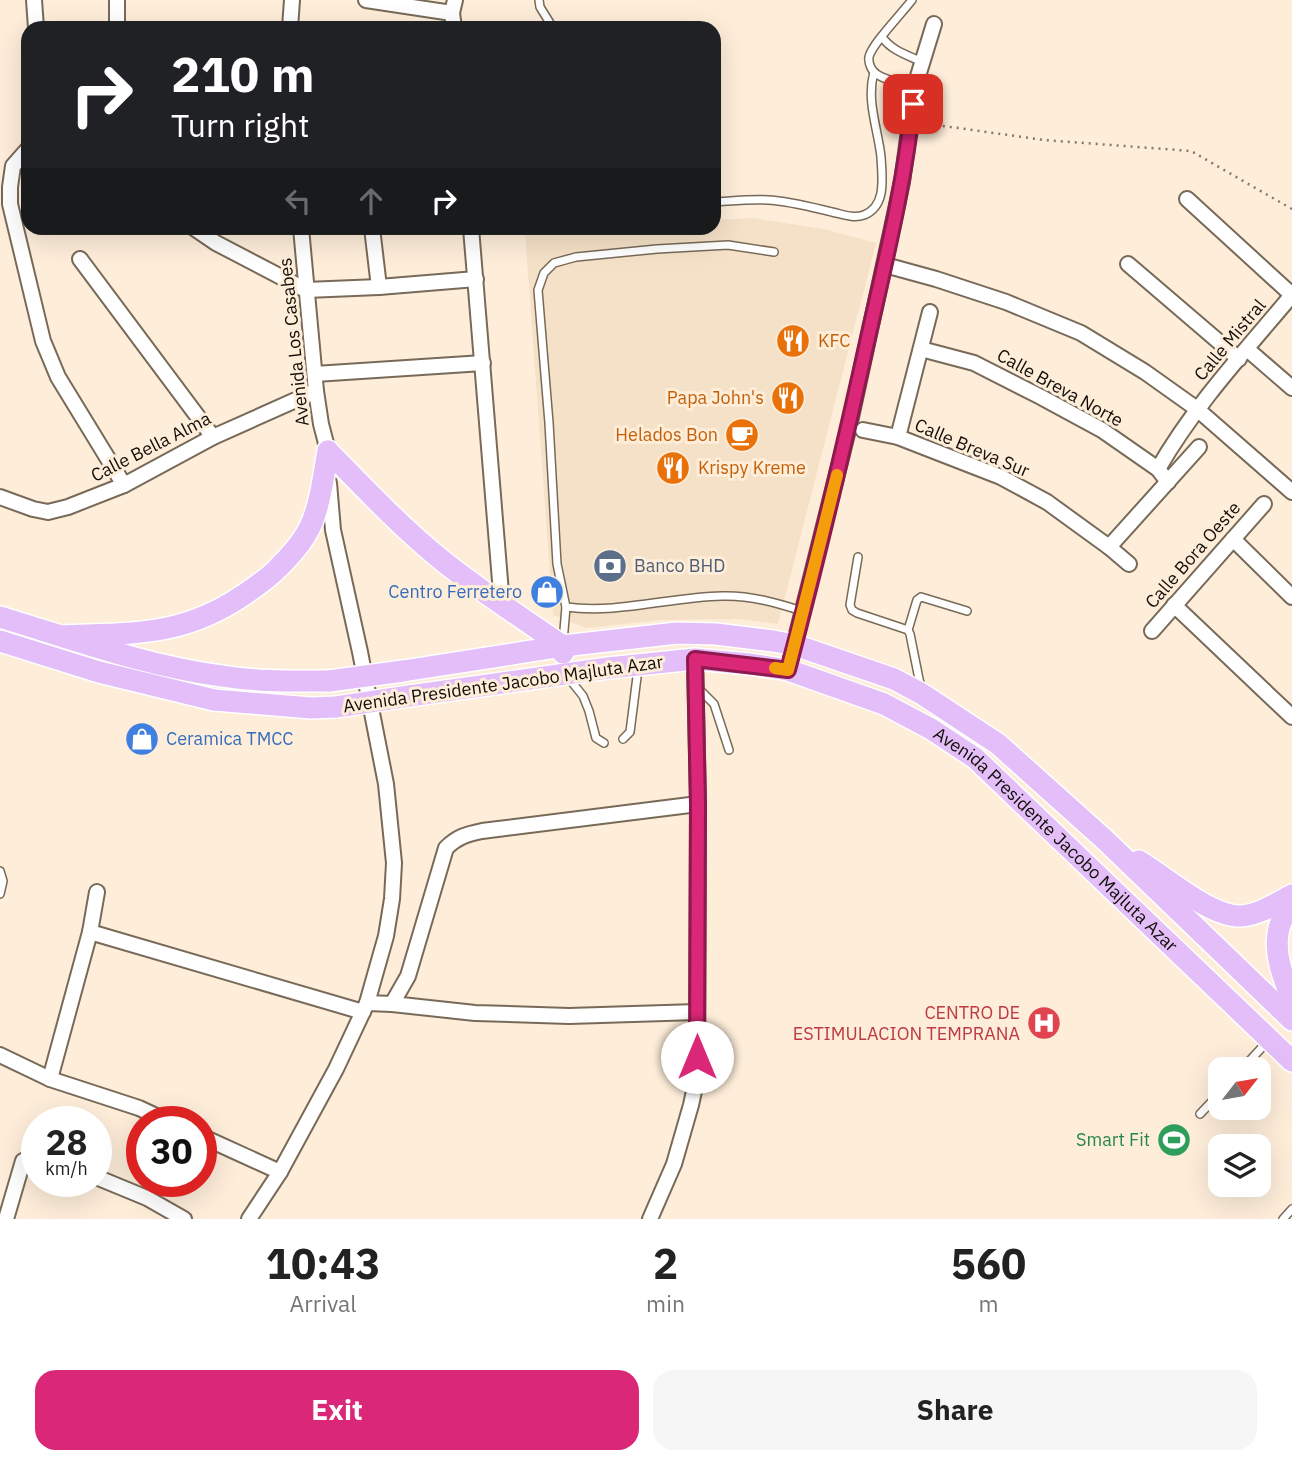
<!DOCTYPE html>
<style>
body{margin:0;font-family:"IBM Plex Sans",sans-serif;background:#f6f6f6;color:#222;height:100vh;display:flex;flex-direction:column;font-size:26px;white-space:nowrap}
*{box-sizing:border-box;margin:0}
p{font-size:23px;color:#767676}
.icon{flex:none;width:38px;height:38px;fill:none;stroke:currentColor;stroke-width:2;stroke-linecap:round;stroke-linejoin:round}
.map{position:relative;height:1219px;overflow:hidden}
.panel{display:flex;flex-direction:column;background:#fff;flex:1}
.panel>*{flex:none}
.guide{position:absolute;left:21px;top:21px;width:700px;height:214px;border-radius:21px;box-shadow:0 7px 28px #0002;background:#202124;color:#fff;overflow:hidden}
.needle{width:46px;rotate:59deg}
.fabs{position:absolute;left:1208px;top:1057px;display:grid;gap:14px}
.fabs a{display:grid;place-items:center;width:63px;height:63px;border-radius:14px;background:#fff;box-shadow:0 7px 28px #0002;font-size:35px}
.speed{position:absolute;left:21px;top:1106px;display:flex;gap:14px;font-size:35px;font-weight:700;text-align:center}
.speed>*{display:grid;place-content:center;width:91px;height:91px;border-radius:50%;background:#fff;box-shadow:0 7px 28px #0002;line-height:1}
.speed small{font-size:18px;font-weight:400}
.speed .limit{border:10px solid #d22;background:#fff;color:#111}
.pin{position:absolute;display:grid;place-items:center;width:60px;height:60px;color:#fff;margin:-30px;border-radius:14px;box-shadow:0 4px 10px #0006}
.me{position:absolute;width:77px;margin:-38px;rotate:0deg;stroke-linejoin:round;filter:drop-shadow(0 0 5px #0008)}
.turn{display:flex;align-items:center;gap:24px;height:147px;padding:0 35px;font-size:32px}
.turn .icon{width:91px;height:91px;stroke-width:2.5}
.turn b{display:block;font-size:49px;line-height:60px}
.lanes{display:flex;align-items:center;height:66px;padding:0 35px;background:#0003;justify-content:center;gap:35px;direction:ltr}
.lanes .off{opacity:.35}
.eta{display:flex;justify-content:space-evenly;align-items:center;height:119px;text-align:center}
.eta b{font-size:42px;font-weight:700;line-height:49px}
.cta{display:flex;gap:14px;margin-top:auto;padding:14px 35px}
.cta a{flex:1;height:80px;border-radius:21px;background:#db2777;color:#fff;font-size:28px;font-weight:700;line-height:80px;text-align:center}
.cta a+a{background:#f6f6f6;color:#222}
.map>svg:first-child{display:block}
.built{fill:#f5e1c7}
.lines{fill:none;stroke-linecap:round;stroke-linejoin:round}
.lane-casing{stroke:#786a58;stroke-width:10}
.street-casing{stroke:#786a58;stroke-width:18}
.primary-casing{stroke:#fff;stroke-width:24}
.path{stroke:#82786b;stroke-width:2.5;stroke-dasharray:2 5;stroke-linecap:butt}
.lane{stroke:#fff;stroke-width:7}
.street{stroke:#fff;stroke-width:14}
.primary{stroke:#e3bef8;stroke-width:21}
.primary-bridge-casing{stroke:#fff;stroke-width:24;stroke-linecap:butt}
.primary-bridge{stroke:#e3bef8;stroke-width:21}
.route-casing{stroke:#8e194d;stroke-width:18}
.route{stroke:#db2777;stroke-width:12}
.slow{stroke:#f59e0b;stroke-width:12}
.labels{text-anchor:middle;stroke-width:6;stroke-linejoin:round;paint-order:stroke}
.street-label{font-size:18px;fill:#130e07;stroke:#fdedd9}
.food-label{font-size:18px;fill:#c56008;stroke:#fdedd9;text-anchor:start}
.service-label{font-size:18px;fill:#4e5e75;stroke:#fdedd9;text-anchor:start}
.shop-label{font-size:18px;fill:#366cbe;stroke:#fdedd9;text-anchor:end}
.health-label{font-size:18px;fill:#be3a42;stroke:#fdedd9;text-anchor:end}
.leisure-label{font-size:18px;fill:#27864d;stroke:#fdedd9;text-anchor:end}
</style>
<div class="map">
<svg width="1292" height="1219" viewBox="0 0 1292 1219">
<rect width="100%" height="100%" fill="#fdedd9"/>
<path class="built" d="M753,218L824,229L876,243L778,624L738,619L661,620L586,628L553,615L525,232L592,228H714V220Z"/>
<g class="lines">
<g class="lane-casing">
<g id="lane">
<path d="M539,0L540,7L553,28"/>
<path d="M912,0C903,12 871,45 869,57C868,64 872,72 878,75C889,82 904,83 915,86"/>
<path d="M882,37C892,51 907,55 922,62"/>
<path d="M714,202C732,201 750,199 768,200C789,201 811,207 832,212C842,214 853,219 864,215C887,206 882,177 881,157C878,129 866,101 874,72"/>
<path d="M858,557L850,605L852,610L857,613L908,630L910,634L921,689"/>
<path d="M566,607C618,614 670,597 722,596C750,595 777,603 802,611"/>
<path d="M908,630L917,600L921,597L967,611"/>
<path d="M563,642L566,607L557,564L549,423L538,290L544,273L554,263L576,257L657,249L728,245L774,252"/>
<path d="M567,676L583,696L589,711L596,738L604,743"/>
<path d="M696,686L714,704L729,750"/>
<path d="M623,739L630,732L638,669"/>
<path d="M0,871L3,881L0,894"/>
<path d="M1242,1069L1267,1042"/>
<path d="M1200,1114L1220,1093"/>
<path d="M1283,1219L1292,1209"/>
</g>
</g>
<g class="street-casing">
<g id="street">
<path d="M34,0L36,28"/>
<path d="M366,0L452,13"/>
<path d="M117,28V0"/>
<path d="M290,28L292,0"/>
<path d="M454,28L452,13L455,0"/>
<path d="M28,149L13,166L10,187V204L43,341L58,377L124,485"/>
<path d="M1187,199L1292,295"/>
<path d="M194,228L216,243L306,290L379,287L476,279"/>
<path d="M301,228L316,391L321,424L328,451V459"/>
<path d="M372,228L379,287"/>
<path d="M471,228L502,605"/>
<path d="M80,259L213,437"/>
<path d="M1128,264L1239,359"/>
<path d="M885,265L936,279L1006,302L1081,333L1145,372L1197,409L1292,492"/>
<path d="M921,349L974,363L1041,397L1102,430L1158,469L1168,482"/>
<path d="M1247,349L1292,388"/>
<path d="M315,374L483,363"/>
<path d="M863,430L898,437L1001,477L1047,502L1109,547L1129,564"/>
<path d="M898,437L930,312"/>
<path d="M1158,469C1194,406 1245,351 1292,295"/>
<path d="M0,497L33,509L48,512L68,507L124,485L213,437L316,391"/>
<path d="M1233,539L1292,597"/>
<path d="M1109,547L1199,447"/>
<path d="M1174,605L1292,717"/>
<path d="M1152,631L1264,504"/>
<path d="M788,670L850,422L902,182L915,86L934,24"/>
<path d="M90,932L363,1012"/>
<path d="M367,1003L392,1004L408,976L446,848C457,837 467,834 482,831L698,804"/>
<path d="M392,1004L475,1013L569,1016L697,1012"/>
<path d="M0,1055L50,1079L139,1108L169,1122"/>
<path d="M50,1079L90,932L97,892"/>
<path d="M201,1136L280,1172"/>
<path d="M96,1177L147,1198L184,1219"/>
<path d="M6,1219L23,1161L37,1155"/>
<path d="M249,1219L280,1172L336,1069L367,1003L386,936L392,899L394,863L386,784L360,652L333,530L329,483"/>
<path d="M650,1219L674,1164L691,1105L697,1077L698,804L695,659"/>
</g>
</g>
<g class="primary-casing">
<g id="primary">
<path d="M328,451C366,490 403,529 444,562C482,592 523,619 563,646V653"/>
<path d="M0,617C73,639 146,666 222,676C258,682 293,681 329,681"/>
<path d="M62,636C131,633 181,637 242,596C255,587 268,579 279,567C294,552 309,535 315,514C322,494 324,472 328,451"/>
<path d="M0,641L99,672L214,700L311,708L336,707"/>
<path d="M403,671L563,646L677,633L716,634L773,641L795,645L894,679L922,694L998,744L1104,839L1292,1020"/>
<path id="s1" d="M409,696L608,668L695,659L750,664L788,670L884,704L931,729L975,758L1292,1061"/>
<path d="M1139,861C1166,877 1210,917 1241,916C1259,915 1277,903 1292,895"/>
<path d="M1292,897C1288,907 1282,918 1279,928C1273,953 1283,977 1292,999"/>
</g>
</g>
<path class="path" d="M922,123L1044,140L1191,151L1292,209"/>
<use href="#lane" class="lane"/>
<use href="#street" class="street"/>
<use href="#primary" class="primary"/>
<g class="primary-bridge-casing">
<g id="primary-bridge">
<path d="M329,681L403,671"/>
<path d="M336,707L409,696"/>
</g>
</g>
<use href="#primary-bridge" class="primary-bridge"/>
</g>
<g class="lines">
<g class="route-casing">
<path id="route" d="M697,1057L698,804L695,659L788,670C818,557 845,443 870,329C887,254 905,180 913,104"/>
</g>
<use href="#route" class="route"/>
<path class="slow" d="M775,668L788,670L837,475"/>
</g>
<defs>
<g id="restaurant-disc" transform="scale(1.75)"><circle r="9.5" fill="#e8710a" stroke="#fdedd9"/><path d="M-5-6h1v4h1v-4h1v4h1v-4h1v5L-1.5 .5V6h-2V.5L-5-1ZM5-6V6H3V1.5H1.5Q1.5-4 5-6Z" fill="#fff"/></g>
<g id="cafe-disc" transform="scale(1.75)"><circle r="9.5" fill="#e8710a" stroke="#fdedd9"/><path d="M-5.5-4.5H6V0H3Q3 3.5 0 3.5H-2.5Q-5.5 3.5-5.5 0ZM3-3.2v2h1.7v-2ZM-6 4.5H4V6H-6Z" fill="#fff"/></g>
<g id="bank-disc" transform="scale(1.75)"><circle r="9.5" fill="#5c6f8a" stroke="#fdedd9"/><path d="M-6-4H6V4H-6ZM0-2.3a2.3 2.3 0 1 0 0 4.6a2.3 2.3 0 1 0 0-4.6Z" fill="#fff"/></g>
<g id="shop-disc" transform="scale(1.75)"><circle r="9.5" fill="#3f7fe0" stroke="#fdedd9"/><path d="M-5-2.5h2.3a2.7 3.5 0 0 1 5.4 0H5L5.5 6h-11ZM-1.5-2.5h3a1.5 2.3 0 0 0-3 0Z" fill="#fff"/></g>
<g id="hospital-disc" transform="scale(1.75)"><circle r="9.5" fill="#e0444e" stroke="#fdedd9"/><path d="M-5-5h3v3.5h4V-5h3V5h-3V1.5h-4V5h-3Z" fill="#fff"/></g>
<g id="stadium-disc" transform="scale(1.75)"><circle r="9.5" fill="#2e9e5b" stroke="#fdedd9"/><path d="M0-5a6.5 5 0 1 0 0 10a6.5 5 0 1 0 0-10ZM-3.5-1.8h7v3.6h-7Z" fill="#fff"/></g>
</defs>
<g fill-rule="evenodd">
<use href="#restaurant-disc" x="793" y="341"/>
<use href="#restaurant-disc" x="788" y="398"/>
<use href="#cafe-disc" x="742" y="435"/>
<use href="#restaurant-disc" x="673" y="468"/>
<use href="#bank-disc" x="610" y="566"/>
<use href="#shop-disc" x="547" y="592"/>
<use href="#shop-disc" x="142" y="739"/>
<use href="#hospital-disc" x="1044" y="1023"/>
<use href="#stadium-disc" x="1174" y="1140"/>
</g>
<g class="labels">
<g class="street-label">
<text transform="translate(1230 340) rotate(-50)" y="6">Calle Mistral</text>
<text transform="translate(294 342) rotate(-96)" y="6">Avenida Los Casabes</text>
<text transform="translate(1060 388) rotate(29)" y="6">Calle Breva Norte</text>
<text transform="translate(151 447) rotate(-27)" y="6">Calle Bella Alma</text>
<text transform="translate(972 448) rotate(23)" y="6">Calle Breva Sur</text>
<text transform="translate(1193 555) rotate(-49)" y="6">Calle Bora Oeste</text>
<text transform="translate(503 684) rotate(-8)" y="6">Avenida Presidente Jacobo Majluta Azar</text>
<text dy="6" stroke="none"><textPath href="#s1" startOffset="704">Avenida Presidente Jacobo Majluta Azar</textPath></text>
</g>
<g class="food-label">
<text x="818" y="347">KFC</text>
<text x="764" y="404" text-anchor="end">Papa John's</text>
<text x="718" y="441" text-anchor="end">Helados Bon</text>
<text x="698" y="474">Krispy Kreme</text>
</g>
<g class="service-label">
<text x="634" y="572">Banco BHD</text>
</g>
<g class="shop-label">
<text x="522" y="598">Centro Ferretero</text>
<text x="166" y="745" text-anchor="start">Ceramica TMCC</text>
</g>
<g class="health-label">
<text x="1020" y="1019">CENTRO DE<tspan x="1020" dy="21">ESTIMULACION TEMPRANA</tspan></text>
</g>
<g class="leisure-label">
<text x="1150" y="1146">Smart Fit</text>
</g>
</g>
</svg>
<div class="fabs">
<a><svg class="needle" viewBox="-14 -14 28 28"><path d="M0-13l5 13h-10z" fill="#e53935"/><path d="M0 13l5-13h-10z" fill="#767676"/></svg></a>
<a><svg class="icon" aria-label="layers" viewBox="0 0 24 24"><path d="M12 4l9 5-9 5-9-5zM3 14l9 5 9-5"/></svg></a>
</div>
<div class="speed"><div>28<small>km/h</small></div><div class="limit">30</div></div>
<div class="pin" style="left:913px;top:104px;background:#d93025"><svg class="icon" aria-label="arrive" viewBox="0 0 24 24"><path d="M6 21V4h12l-3 4 3 4H6"/></svg></div>
<svg class="me" style="left:697px;top:1057px" viewBox="-20 -20 40 40"><circle r="19" fill="#fff"/><path d="M0-13L10 11 0 6-10 11z" fill="#db2777"/></svg>
<div class="guide">
<div class="turn"><svg class="icon" aria-label="right" viewBox="0 0 24 24"><path d="M7 20v-9h11M14 6l5 5-5 5"/></svg><div><b>210 m</b>Turn right</div></div>
<div class="lanes"><svg class="icon off" aria-label="left" viewBox="0 0 24 24"><path d="M17 20v-9H6M10 6l-5 5 5 5"/></svg><svg class="icon off" aria-label="ahead" viewBox="0 0 24 24"><path d="M12 20V5M6 11l6-6 6 6"/></svg><svg class="icon" aria-label="right" viewBox="0 0 24 24"><path d="M7 20v-9h11M14 6l5 5-5 5"/></svg></div>
</div>
</div>
<section class="panel">
<div class="eta">
<div><b>10:43</b><p>Arrival</p></div>
<div><b>2</b><p>min</p></div>
<div><b>560</b><p>m</p></div>
</div>
<div class="cta"><a>Exit</a><a>Share</a></div>
</section>
